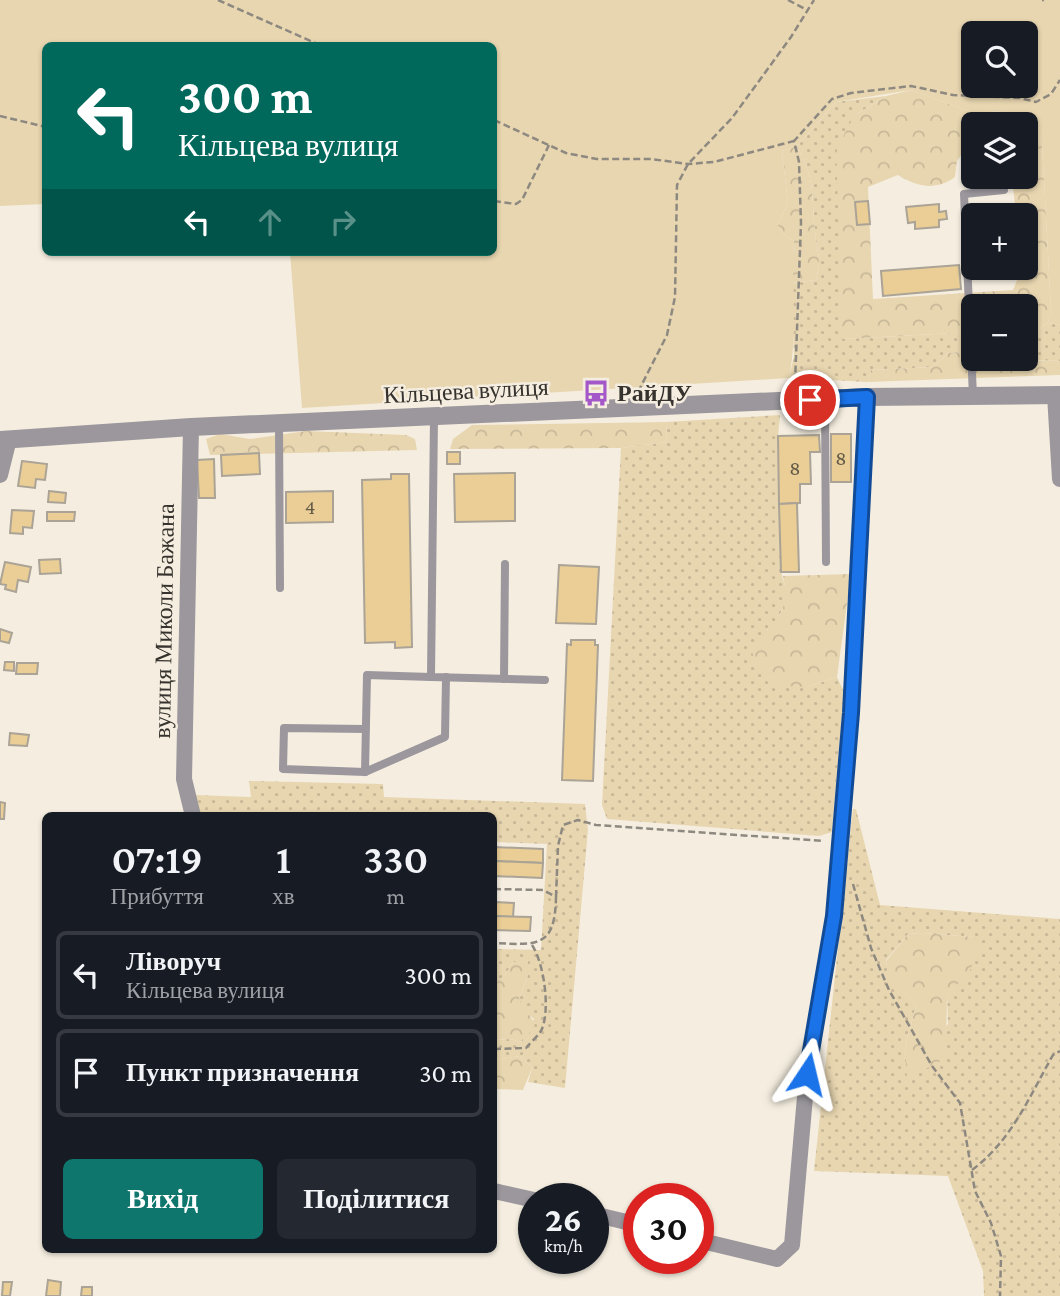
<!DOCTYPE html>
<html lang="uk">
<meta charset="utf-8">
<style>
body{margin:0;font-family:"Crimson Pro",serif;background:#242831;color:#f1f3f6;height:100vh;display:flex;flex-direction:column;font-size:26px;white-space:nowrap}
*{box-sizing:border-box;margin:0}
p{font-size:23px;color:#9ea1a6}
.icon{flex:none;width:38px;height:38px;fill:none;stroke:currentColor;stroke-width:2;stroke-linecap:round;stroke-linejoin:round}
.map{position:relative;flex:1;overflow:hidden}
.sheet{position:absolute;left:42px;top:812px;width:455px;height:441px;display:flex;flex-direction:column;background:#171b24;border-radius:10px;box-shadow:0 2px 5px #0004}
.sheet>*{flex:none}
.hud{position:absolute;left:42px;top:42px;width:455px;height:214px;border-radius:10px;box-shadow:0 2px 5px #0004;background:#00695c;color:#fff;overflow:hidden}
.controls{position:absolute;left:961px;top:21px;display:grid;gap:14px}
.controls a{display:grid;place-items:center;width:77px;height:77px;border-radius:10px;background:#171b24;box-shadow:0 2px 5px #0004;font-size:35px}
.speed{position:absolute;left:518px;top:1183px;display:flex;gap:14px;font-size:35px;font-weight:700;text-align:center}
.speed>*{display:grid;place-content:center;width:91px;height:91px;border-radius:50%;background:#171b24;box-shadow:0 2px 5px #0004;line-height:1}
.speed small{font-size:18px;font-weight:400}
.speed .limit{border:10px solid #d22;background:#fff;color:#111}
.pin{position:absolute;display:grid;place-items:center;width:60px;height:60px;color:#fff;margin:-30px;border:4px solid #fff;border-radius:50%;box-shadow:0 2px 7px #0007}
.me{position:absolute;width:77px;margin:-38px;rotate:10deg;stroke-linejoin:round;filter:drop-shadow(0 0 5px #0008)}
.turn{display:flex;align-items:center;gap:24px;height:147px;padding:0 21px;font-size:32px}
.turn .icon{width:91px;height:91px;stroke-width:2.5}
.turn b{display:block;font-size:49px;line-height:60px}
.lanes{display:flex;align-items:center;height:66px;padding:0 21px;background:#0003;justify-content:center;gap:35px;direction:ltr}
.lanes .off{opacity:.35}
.eta{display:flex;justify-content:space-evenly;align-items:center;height:119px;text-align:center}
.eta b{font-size:42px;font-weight:600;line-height:49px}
.action{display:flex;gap:14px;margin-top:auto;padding:14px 21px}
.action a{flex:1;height:80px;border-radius:10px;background:#0f766e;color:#fff;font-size:28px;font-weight:600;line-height:80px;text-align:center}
.action a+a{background:#242831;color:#f1f3f6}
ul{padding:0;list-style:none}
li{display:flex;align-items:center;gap:21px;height:88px;margin:0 14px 10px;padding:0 7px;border:4px solid #363941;border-radius:10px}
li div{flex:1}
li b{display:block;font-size:26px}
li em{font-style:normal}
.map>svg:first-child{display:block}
.grass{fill:url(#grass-dots);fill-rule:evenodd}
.forest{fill:url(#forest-crowns);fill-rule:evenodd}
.garden{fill:#e8d6b0;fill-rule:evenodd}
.building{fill:#eace96;stroke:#aaa396;stroke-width:2}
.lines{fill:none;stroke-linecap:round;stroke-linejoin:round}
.path{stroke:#8e8980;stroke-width:2.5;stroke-dasharray:7 3.5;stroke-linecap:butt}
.service{stroke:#9b979d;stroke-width:8}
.minor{stroke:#9b979d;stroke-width:16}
.tertiary{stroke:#9b979d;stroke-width:18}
.route-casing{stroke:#114b97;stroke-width:18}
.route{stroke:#1a73e8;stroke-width:12}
.labels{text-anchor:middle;stroke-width:5;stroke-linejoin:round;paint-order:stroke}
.number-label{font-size:21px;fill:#635a48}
.street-label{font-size:24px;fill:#36332e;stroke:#f5eee0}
.poi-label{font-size:24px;font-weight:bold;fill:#36332e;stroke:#f5eee0;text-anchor:start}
</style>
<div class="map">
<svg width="1060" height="1296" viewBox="0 0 1060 1296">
<defs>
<pattern id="grass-dots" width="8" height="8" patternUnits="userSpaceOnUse" patternTransform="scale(1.75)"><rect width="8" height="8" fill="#e8d6b0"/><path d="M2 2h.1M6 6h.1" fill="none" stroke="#c8b898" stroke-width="1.8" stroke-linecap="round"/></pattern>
<pattern id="forest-crowns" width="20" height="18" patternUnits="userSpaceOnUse" patternTransform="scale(1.75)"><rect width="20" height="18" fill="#e8d6b0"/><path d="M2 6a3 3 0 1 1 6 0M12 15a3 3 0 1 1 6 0" fill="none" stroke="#c8b898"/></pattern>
</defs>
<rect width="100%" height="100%" fill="#f5eee0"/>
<g class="grass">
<path d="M886,96L854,116L843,339L973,332V351L948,353L933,367L871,370L868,382L789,378L794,356L791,283L816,280C822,255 817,254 815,231C811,193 816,181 797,146L836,102Z"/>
<path d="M1048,323L1060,325V361L999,359H1026V329H1037Z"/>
<path d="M780,415L778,437L781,572L788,597L776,623L767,630L807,687L837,677L844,692L832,832L819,836L607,819L602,805L621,448L667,442L666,422Z"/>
<path d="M249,781L383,784L384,797L585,804L588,830L565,1088L528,1082L532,1068L520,1056L494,1060V1040L510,1039L520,1042L534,1019L523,1010L519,999L528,975L513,962L504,977L494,984V949L541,950L547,844L494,842V816L199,815L194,795L251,797Z"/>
<path d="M853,809H856L880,905L1060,919V1296H984L983,1271L948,1176L814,1171ZM923,933L974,937L968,973L947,994L948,1024L908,1079L905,1046L916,1006L888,973L886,960L908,934Z"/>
</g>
<g class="forest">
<path d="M911,90L974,113L1003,111L1026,122L1042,143L1051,310L1048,323L1037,329H1026V306H973V332L843,339L836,150L854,116L886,96ZM973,124H1026V177H1012L1016,215H1026V268H1022L1013,290L873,299L868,187L898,175C917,187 936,191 955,177L957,161L967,147H973Z"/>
<path d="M797,146C816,181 811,193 815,231C817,254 822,255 816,280L791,283L794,241L784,234L777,225L788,203L782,151Z"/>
<path d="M973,351V359L1060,361V375L868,382L871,370L933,367L948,353Z"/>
<path d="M666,422L667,442L621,448L450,449L453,439L472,425Z"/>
<path d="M306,431L406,435L415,439L417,450L210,455L206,439L220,434L250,439Z"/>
<path d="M851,574L837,677L807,687L771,685L755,667L751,644C776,623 791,612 783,576Z"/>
<path d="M923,933L974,937L980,946L969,973L947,994L946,1058L907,1079L905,1046L916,1006L888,974L886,961L908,934Z"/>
<path d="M528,961V975L519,999C524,1010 533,1016 535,1028L520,1042L510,1039L494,1040V984L504,977L513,962Z"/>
<path d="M520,1056L532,1068L523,1090L494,1089V1060Z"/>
</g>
<path class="garden" d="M0,0H1060V325L1048,323L1051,310L1042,143L1026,122L1003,111L974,113L911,90L836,102L797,146L782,151L788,203L777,225L784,234L794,241C791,286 798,334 789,378L302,408L290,252H494V46H46L45,204L0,206ZM973,33H1026V86H973Z"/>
<g class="building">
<path d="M973,154V177H1007L968,181L965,155Z"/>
<path d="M868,201L870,224L857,225L855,202Z"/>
<path d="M939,204V212L946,211L947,219L939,220V227L915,229V222L908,223L906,207Z"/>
<path d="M959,265L961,289L883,296L881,271Z"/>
<rect x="831" y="434" width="20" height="48"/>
<path d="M819,435L820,452H810L811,484H800V503L779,504L778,436Z"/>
<rect x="447" y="452" width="13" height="12"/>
<path d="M259,453L260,474L222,476L221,455Z"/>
<path d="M214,459L215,498H199L197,460Z"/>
<path d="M22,461L47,464L45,480L36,479L35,488L18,486Z"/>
<path d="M515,473V521L455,522L454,474Z"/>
<path d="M391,474H409L412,647L395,648V642L365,643L362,480L391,479Z"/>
<path d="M49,491L66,493L65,503L48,502Z"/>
<path d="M333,491V522L286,523V492Z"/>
<path d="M797,503L799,572H781L779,504Z"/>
<path d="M12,510L34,511L32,528L23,527V534L10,533Z"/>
<path d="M47,512H75L74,521H47Z"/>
<path d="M60,559L61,573L40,574L39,560Z"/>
<path d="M5,562L31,567L28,582L18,580L16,592L5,589L6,585L0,584Z"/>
<path d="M559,565L599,567L596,624L556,623Z"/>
<path d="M0,629L12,633L9,643L0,641Z"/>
<path d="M571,640H595V645H598L593,781L562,780L567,644L571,645Z"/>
<path d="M5,662H14V671L4,670Z"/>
<path d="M17,663H38L37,674H16Z"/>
<path d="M10,733L29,735L27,746L9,745Z"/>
<path d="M0,802L5,803L4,819H0Z"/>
<path d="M494,847L543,849V863L494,861Z"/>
<path d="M494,861L543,863L542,878L494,876Z"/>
<path d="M494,902L514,903L513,917L494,916Z"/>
<path d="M494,916L531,917L530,931L494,930Z"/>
<path d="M48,1280L61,1282L60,1296H46Z"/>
<path d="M3,1282H12L10,1296H2Z"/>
<path d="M82,1287H92V1296H81Z"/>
</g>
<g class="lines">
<g class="path">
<path d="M218,0L322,46"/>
<path d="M788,0L807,10"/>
<path d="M1042,0H1044"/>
<path d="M0,116L46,127"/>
<path d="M494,120L566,153L597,159H651L688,164L714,162L794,141"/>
<path d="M494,201L516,204L522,200L549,145"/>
<path d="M795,383L801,223L799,162L794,141L832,99L851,93L911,86L953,95L1020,98L1036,102L1051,94L1060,80"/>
<path d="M638,392L667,335L675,297L677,185L688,164L732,118L791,37L814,0"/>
<path d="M853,884L871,948L889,990L932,1066L960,1103L975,1191L991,1223L1001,1256L1000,1296"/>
<path d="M494,889L543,890L556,897C555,948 538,945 494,943"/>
<path d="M556,897L558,846L563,825L578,820L596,825L824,841"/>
<path d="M494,1049L526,1048C530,1043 537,1037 541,1031C551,1011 544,963 532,945"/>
<path d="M972,1170C1012,1140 1029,1097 1053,1055L1060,1051"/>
</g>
<g class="service">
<path d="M973,396L964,194L1004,190"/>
<path d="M825,399L826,562"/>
<path d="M434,418L431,677L545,680"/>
<path d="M279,424L280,588"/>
<path d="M504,679L505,564"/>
<path d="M366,729L284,728L283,769L365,772L367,675L431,677"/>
<path d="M365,772L445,737L446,677"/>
</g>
<g class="minor">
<path d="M1055,395L1060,479"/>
<path d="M191,427L184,779L193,816"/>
<path d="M0,475L9,439"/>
<path d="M494,1191L534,1200"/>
<path d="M593,1214L639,1225"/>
<path d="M698,1240L777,1259L792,1245L807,1074L834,916L851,713L867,397"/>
</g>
<path class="tertiary" d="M0,440L191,427L867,397L1060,395"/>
</g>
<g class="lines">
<g class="route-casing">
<path id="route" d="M807,1074L834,916L851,713L867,397L810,400"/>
</g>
<use href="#route" class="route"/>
</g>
<defs>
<g id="bus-bare" transform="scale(2.1)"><path d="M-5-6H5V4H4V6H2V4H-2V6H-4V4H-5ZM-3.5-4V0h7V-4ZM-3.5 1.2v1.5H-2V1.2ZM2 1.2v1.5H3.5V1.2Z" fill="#a357c9" stroke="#f5eee0" stroke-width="2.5" paint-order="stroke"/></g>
</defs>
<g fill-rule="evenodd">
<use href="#bus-bare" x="596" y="393"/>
</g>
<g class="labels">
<g class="number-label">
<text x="841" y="465">8</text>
<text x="795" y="475">8</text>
<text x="310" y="514">4</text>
</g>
<g class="street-label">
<text transform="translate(466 391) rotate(-3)" y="8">Кільцева вулиця</text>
<text transform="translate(164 621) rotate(-89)" y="8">вулиця Миколи Бажана</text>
</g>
<g class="poi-label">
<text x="617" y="401">РайДУ</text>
</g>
</g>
</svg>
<div class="controls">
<a><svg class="icon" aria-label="search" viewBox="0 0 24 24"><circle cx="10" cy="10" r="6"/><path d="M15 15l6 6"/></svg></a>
<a><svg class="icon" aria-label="layers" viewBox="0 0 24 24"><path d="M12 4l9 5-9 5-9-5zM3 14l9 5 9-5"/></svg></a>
<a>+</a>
<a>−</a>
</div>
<div class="speed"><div>26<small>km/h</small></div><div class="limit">30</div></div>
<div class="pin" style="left:810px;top:400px;background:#d93025"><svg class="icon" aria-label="arrive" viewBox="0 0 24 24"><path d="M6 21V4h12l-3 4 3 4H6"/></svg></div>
<svg class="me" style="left:807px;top:1074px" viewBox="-20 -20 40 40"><path d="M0-17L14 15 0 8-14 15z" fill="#1a73e8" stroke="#fff" stroke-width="4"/></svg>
<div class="hud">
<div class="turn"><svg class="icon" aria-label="left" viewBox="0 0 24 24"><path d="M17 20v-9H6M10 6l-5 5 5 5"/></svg><div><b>300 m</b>Кільцева вулиця</div></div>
<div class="lanes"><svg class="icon" aria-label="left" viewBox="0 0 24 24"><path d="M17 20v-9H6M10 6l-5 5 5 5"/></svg><svg class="icon off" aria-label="ahead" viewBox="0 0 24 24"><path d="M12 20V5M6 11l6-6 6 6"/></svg><svg class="icon off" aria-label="right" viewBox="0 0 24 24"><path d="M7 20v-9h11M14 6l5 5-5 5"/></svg></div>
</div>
<section class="sheet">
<div class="eta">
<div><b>07:19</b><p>Прибуття</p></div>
<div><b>1</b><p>хв</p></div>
<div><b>330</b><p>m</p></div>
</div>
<ul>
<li><svg class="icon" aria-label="left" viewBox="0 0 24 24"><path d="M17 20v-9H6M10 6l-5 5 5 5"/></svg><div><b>Ліворуч</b><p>Кільцева вулиця</p></div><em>300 m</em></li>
<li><svg class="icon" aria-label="arrive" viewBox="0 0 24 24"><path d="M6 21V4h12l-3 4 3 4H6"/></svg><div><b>Пункт призначення</b></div><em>30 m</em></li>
</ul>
<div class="action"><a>Вихід</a><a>Поділитися</a></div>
</section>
</div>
